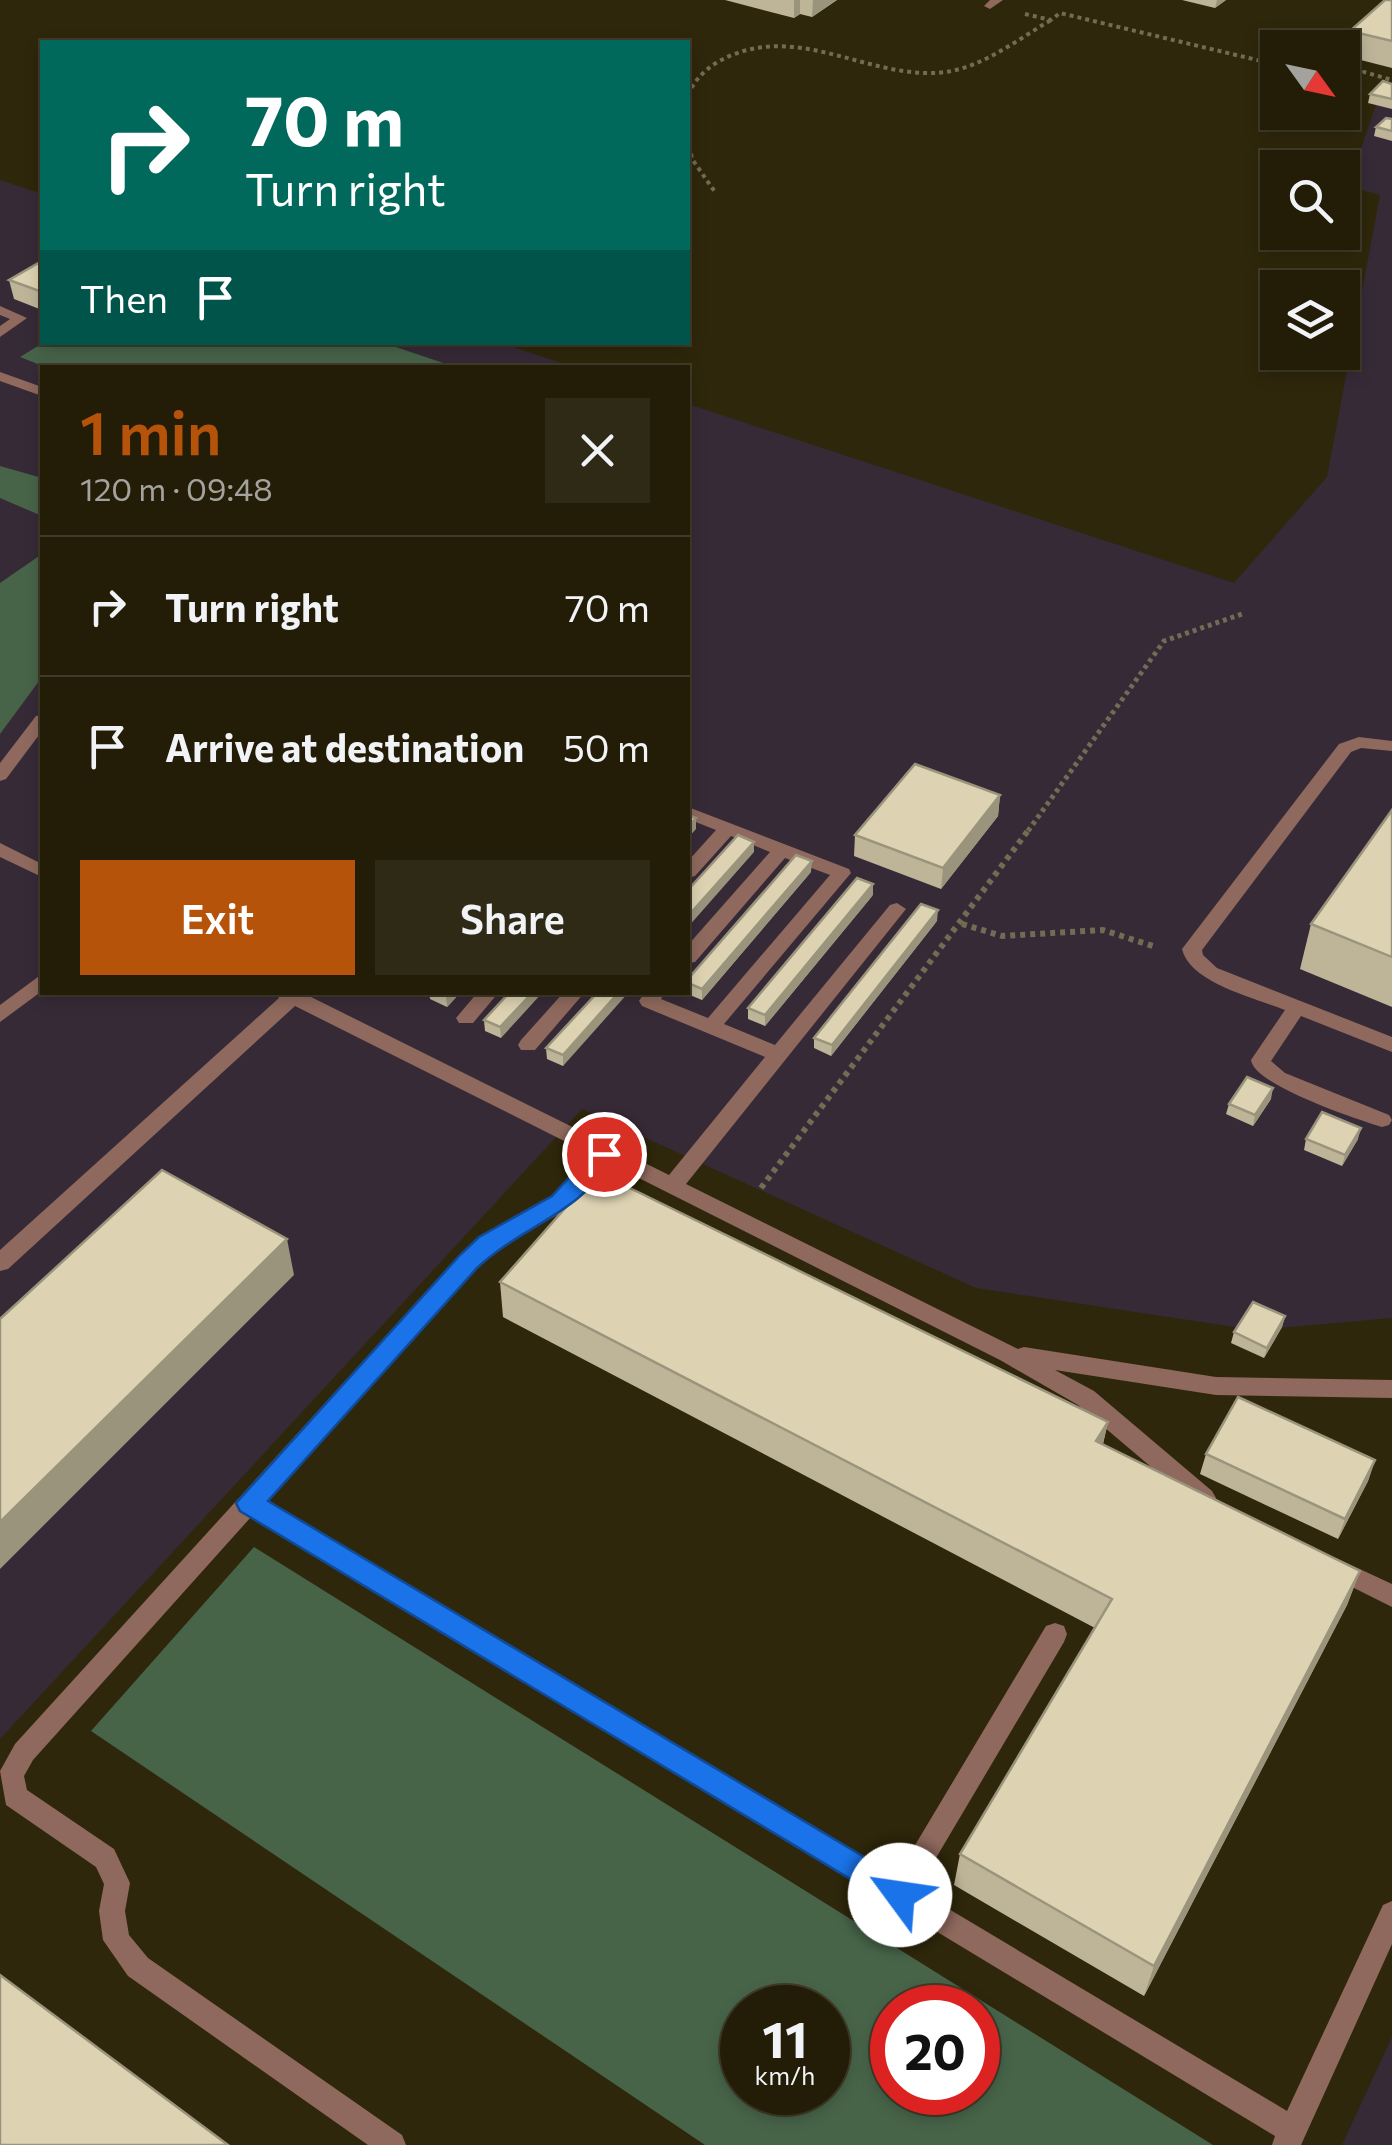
<!DOCTYPE html>
<meta charset="utf-8">
<style>
body{margin:0;font-family:Commissioner,sans-serif;background:#2f2a16;color:#f1f3f6;height:100vh;display:flex;flex-direction:column;font-size:38px;white-space:nowrap}
*{box-sizing:border-box;margin:0}
p{font-size:32px;color:#a3a29c}
.icon{flex:none;width:55px;height:55px;fill:none;stroke:currentColor;stroke-width:2;stroke-linecap:round;stroke-linejoin:round}
.map{position:relative;flex:1;overflow:hidden}
.drawer{position:absolute;left:40px;top:365px;width:650px;height:630px;display:flex;flex-direction:column;background:#231d08;border-radius:0px;box-shadow:0 5px 15px #0003,0 0 0 2px #403b29}
.drawer>*{flex:none}
.banner{position:absolute;left:40px;top:40px;width:650px;height:305px;border-radius:0px;box-shadow:0 5px 15px #0003,0 0 0 2px #403b29;background:#00695c;color:#fff;overflow:hidden}
.needle{width:65px;rotate:123deg}
.controls{position:absolute;left:1260px;top:30px;display:grid;gap:20px}
.controls a{display:grid;place-items:center;width:100px;height:100px;border-radius:0px;background:#231d08;box-shadow:0 5px 15px #0003,0 0 0 2px #403b29;font-size:50px}
.speed{position:absolute;left:720px;top:1985px;display:flex;gap:20px;font-size:50px;font-weight:700;text-align:center}
.speed>*{display:grid;place-content:center;width:130px;height:130px;border-radius:50%;background:#231d08;box-shadow:0 5px 15px #0003,0 0 0 2px #403b29;line-height:1}
.speed small{font-size:25px;font-weight:400}
.speed .limit{border:15px solid #d22;background:#fff;color:#111}
.pin{position:absolute;display:grid;place-items:center;width:85px;height:85px;color:#fff;margin:-42px;border:5px solid #fff;border-radius:50%;box-shadow:0 2px 10px #0007}
.me{position:absolute;width:110px;margin:-55px;rotate:301deg;stroke-linejoin:round;filter:drop-shadow(0 0 8px #0008)}
.turn{display:flex;align-items:center;gap:35px;height:210px;padding:0 40px;font-size:45px}
.turn .icon{width:130px;height:130px;stroke-width:2.5}
.turn b{display:block;font-size:70px;line-height:85px}
.then{display:flex;align-items:center;height:95px;padding:0 40px;background:#0003;gap:20px;font-size:38px}
.round{display:grid;place-items:center;flex:none;width:105px;height:105px;border-radius:0px;background:#2f2a16}
.summary{display:flex;align-items:center;justify-content:space-between;height:170px;padding:0 40px}
h1{font-size:60px;font-weight:600;line-height:75px;color:#b45309}
.primary-button{display:flex;gap:20px;margin-top:auto;padding:20px 40px}
.primary-button a{flex:1;height:115px;border-radius:0px;background:#b45309;color:#fff;font-size:40px;font-weight:600;line-height:115px;text-align:center}
.primary-button a+a{background:#2f2a16;color:#f1f3f6}
ul{padding:0;list-style:none}
li{display:flex;align-items:center;gap:30px;height:140px;padding:0 40px;border-top:2px solid #403b29}
li div{flex:1}
li b{display:block;font-size:38px}
li em{font-style:normal}
.map>svg:first-child{display:block}
.education{fill:#372a37}
.forest{fill:#476449;fill-rule:evenodd}
.lines{fill:none;stroke-linecap:round;stroke-linejoin:round}
.path-far2{stroke:#726c54;stroke-width:4;stroke-dasharray:4 4;stroke-linecap:butt}
.path-far1{stroke:#726c54;stroke-width:5;stroke-dasharray:4 4;stroke-linecap:butt}
.path{stroke:#726c54;stroke-width:6;stroke-dasharray:5 5;stroke-linecap:butt}
.lane{fill:#8f695d;fill-rule:evenodd}
.wall{fill:#beb599}
.shaded-wall{fill:#9b947d}
.building{fill:#ddd3b2;stroke:#9b947d;stroke-width:2.5}
.route{fill:#1a73e8;stroke:#114b97;stroke-width:2.5}
</style>
<div class="map">
<svg width="1392" height="2145" viewBox="0 0 1392 2145">
<rect width="100%" height="100%" fill="#2f270b"/>
<g class="education">
<path d="M1377,102L1392,105V1318L1255,1330L976,1288L582,1109L0,1739V180L42,194V342H497L574,367L42,368V992H688V404L1234,583L1327,477L1380,195L1348,186Z"/>
<path d="M1392,2037V2145H1342Z"/>
</g>
<g class="forest">
<path d="M43,343H384L455,367L48,368L20,357Z"/>
<path d="M0,466L42,478V516L0,498Z"/>
<path d="M42,554V677L0,734V583Z"/>
<path d="M254,1547L1213,2145H705L91,1731ZM742,2008H828V2092H742ZM892,2008H978V2092H892Z"/>
</g>
<g class="lines">
<g class="path-far2">
<path d="M1025,14L1051,20L1060,13L1278,65"/>
<path d="M1342,80L1351,82L1364,72L1392,80"/>
<path d="M688,95C696,76 712,63 732,55C801,27 864,75 934,73C977,72 1015,41 1051,20"/>
<path d="M688,138L692,159L715,192"/>
</g>
<path class="path-far1" d="M1028,831L1164,641L1242,614"/>
<g class="path">
<path d="M962,924L1002,936L1103,930L1156,947"/>
<path d="M761,1188L1030,828"/>
</g>
<g class="lane">
<path d="M990,0H1003L990,9L984,6Z"/>
<path d="M0,306L27,318L0,337V326L10,319L0,315Z"/>
<path d="M0,372L42,387V396L0,381Z"/>
<path d="M42,715V731L6,779L0,781V763L36,716Z"/>
<path d="M1359,737L1392,741V751L1361,748L1351,752L1202,950L1203,955L1217,968L1392,1037V1052L1301,1016L1271,1061L1285,1073L1389,1115L1392,1120L1389,1125L1382,1127C1356,1119 1254,1085 1251,1060L1285,1010C1255,998 1190,983 1182,949L1339,744Z"/>
<path d="M688,807L849,869L851,873L724,1024L775,1045L890,905L897,903L906,909L686,1184L1018,1349L1024,1347L1216,1377L1392,1380V1398L1216,1395L1055,1370L1094,1391L1212,1491L1216,1498L1212,1505L1204,1508L1196,1505L1078,1405L1000,1360L609,1163L568,1209L496,1249L476,1267L265,1501L896,1877L1046,1626L1055,1623L1064,1626L1067,1634L1064,1642L917,1890L1287,2111L1383,1905L1392,1901V1944L1301,2145H1272L1275,2136L251,1517L33,1760L24,1776L27,1790L114,1849L130,1883L125,1911L129,1935L148,1958L402,2135L406,2145H368L128,1976L103,1940L99,1911L104,1884L96,1867L6,1805L0,1771L15,1744L460,1255L480,1237L554,1197L592,1155L295,1006L8,1269L0,1271V1250L279,998L275,992H301L669,1175L765,1057L642,1006L639,1001L645,992H665L661,999L708,1018L830,875L785,858L695,962L688,963V945L770,852L731,836L695,876L688,878V861L716,830L688,819Z"/>
<path d="M0,843L42,864V877L0,857Z"/>
<path d="M42,974V991L0,1022V1005Z"/>
<path d="M478,992H499L473,1023H459L456,1018Z"/>
<path d="M564,992H585L535,1050H521L518,1045L521,1040Z"/>
<path d="M1336,1558L1392,1584V1607L1328,1575L1324,1568L1328,1561Z"/>
</g>
</g>
<g class="wall">
<path d="M725,0H837L812,17L800,14L794,18Z"/>
<path d="M1182,0H1226L1215,8Z"/>
<path d="M1392,0V68L1345,56L1350,31Z"/>
<path d="M1392,84V109L1368,103L1370,94Z"/>
<path d="M1392,119V141L1374,136L1376,127Z"/>
<path d="M42,261V310L14,299L9,280Z"/>
<path d="M1000,795L998,816L941,889L854,856L855,835Z"/>
<path d="M1392,810V1007L1300,969L1311,924Z"/>
<path d="M811,872L702,1000L685,993L688,992V979Z"/>
<path d="M873,895L765,1026L748,1019V1008Z"/>
<path d="M937,921L831,1056L814,1048V1038Z"/>
<path d="M429,992H461L447,1007L430,999Z"/>
<path d="M510,992L501,1038L485,1031L484,1020Z"/>
<path d="M603,996L563,1066L547,1059L546,1048Z"/>
<path d="M1271,1099L1253,1126L1226,1114L1229,1104Z"/>
<path d="M1306,1139H1358L1342,1166L1304,1150Z"/>
<path d="M500,1282L1108,1422L1103,1444L1360,1571L1347,1605L1144,1996L954,1885L960,1854L1095,1628L503,1317Z"/>
<path d="M1285,1316L1282,1327L1264,1358L1231,1343L1234,1332Z"/>
<path d="M1206,1454L1375,1460L1368,1481L1338,1539L1200,1474Z"/>
</g>
<g class="shaded-wall">
<path d="M794,0H800V14L794,18Z"/>
<path d="M813,0H837L812,17Z"/>
<path d="M1217,0H1226L1215,8Z"/>
<path d="M1000,795L998,816L941,889L943,868Z"/>
<path d="M696,818V829L688,838V827Z"/>
<path d="M754,842V852L688,927V916Z"/>
<path d="M812,861L811,872L702,1000V989Z"/>
<path d="M873,884V895L765,1026V1015Z"/>
<path d="M938,910L937,921L831,1056L832,1045Z"/>
<path d="M450,992H461L447,1007L446,996Z"/>
<path d="M533,992H543L501,1038L500,1027Z"/>
<path d="M619,992H629L563,1066V1055Z"/>
<path d="M1273,1088L1271,1099L1253,1126L1255,1115Z"/>
<path d="M1361,1128L1358,1139L1342,1166L1345,1155Z"/>
<path d="M287,1239L294,1275L0,1569V1522Z"/>
<path d="M1285,1316L1282,1327L1264,1358L1267,1348Z"/>
<path d="M1108,1422L1100,1456L1096,1441Z"/>
<path d="M1375,1460L1368,1481L1338,1539L1345,1519Z"/>
<path d="M1360,1571L1347,1605L1144,1996L1154,1966Z"/>
</g>
<g class="building">
<path d="M1385,0H1392V41L1350,31Z"/>
<path d="M1383,81L1392,84V99L1370,94Z"/>
<path d="M1386,118L1392,119V131L1376,127Z"/>
<path d="M42,261V292L9,280Z"/>
<path d="M915,764L1000,795L943,868L855,835Z"/>
<path d="M1392,810V957L1311,924Z"/>
<path d="M688,815L696,818L688,827Z"/>
<path d="M738,835L754,842L688,916V890Z"/>
<path d="M796,855L812,861L702,989L688,983V979Z"/>
<path d="M857,878L873,884L765,1015L748,1008Z"/>
<path d="M921,904L938,910L832,1045L814,1038Z"/>
<path d="M510,992H533L500,1027L484,1020Z"/>
<path d="M606,992H619L563,1055L546,1048L597,993L603,996Z"/>
<path d="M1247,1077L1273,1088L1255,1115L1229,1104Z"/>
<path d="M1322,1112L1361,1128L1345,1155L1306,1139Z"/>
<path d="M162,1170L287,1239L0,1522V1319Z"/>
<path d="M597,1172L1108,1422L1096,1441L1360,1571L1154,1966L960,1854L1112,1599L500,1282Z"/>
<path d="M1253,1302L1285,1316L1267,1348L1234,1332Z"/>
<path d="M1238,1397L1375,1460L1345,1519L1206,1454Z"/>
<path d="M0,1975L228,2145H0Z"/>
</g>
<path class="route" d="M604,1146L616,1154C580,1215 524,1224 477,1268L268,1501L911,1885L915,1895L911,1905L900,1909L240,1511L236,1503L460,1255L479,1237L552,1196L596,1148Z"/>
</svg>
<div class="controls">
<a><svg class="needle" viewBox="-14 -14 28 28"><path d="M0-13l5 13h-10z" fill="#e53935"/><path d="M0 13l5-13h-10z" fill="#a3a29c"/></svg></a>
<a><svg class="icon" aria-label="search" viewBox="0 0 24 24"><circle cx="10" cy="10" r="6"/><path d="M15 15l6 6"/></svg></a>
<a><svg class="icon" aria-label="layers" viewBox="0 0 24 24"><path d="M12 4l9 5-9 5-9-5zM3 14l9 5 9-5"/></svg></a>
</div>
<div class="speed"><div>11<small>km/h</small></div><div class="limit">20</div></div>
<div class="pin" style="left:604px;top:1154px;background:#d93025"><svg class="icon" aria-label="arrive" viewBox="0 0 24 24"><path d="M6 21V4h12l-3 4 3 4H6"/></svg></div>
<svg class="me" style="left:900px;top:1895px" viewBox="-20 -20 40 40"><circle r="19" fill="#fff"/><path d="M0-13L10 11 0 6-10 11z" fill="#1a73e8"/></svg>
<div class="banner">
<div class="turn"><svg class="icon" aria-label="right" viewBox="0 0 24 24"><path d="M7 20v-9h11M14 6l5 5-5 5"/></svg><div><b>70 m</b>Turn right</div></div>
<div class="then">Then<svg class="icon" aria-label="arrive" viewBox="0 0 24 24"><path d="M6 21V4h12l-3 4 3 4H6"/></svg></div>
</div>
<section class="drawer">
<div class="summary"><div><h1>1 min</h1><p>120 m · 09:48</p></div><a class="round"><svg class="icon" aria-label="close" viewBox="0 0 24 24"><path d="M6 6l12 12M18 6L6 18"/></svg></a></div>
<ul>
<li><svg class="icon" aria-label="right" viewBox="0 0 24 24"><path d="M7 20v-9h11M14 6l5 5-5 5"/></svg><div><b>Turn right</b></div><em>70 m</em></li>
<li><svg class="icon" aria-label="arrive" viewBox="0 0 24 24"><path d="M6 21V4h12l-3 4 3 4H6"/></svg><div><b>Arrive at destination</b></div><em>50 m</em></li>
</ul>
<div class="primary-button"><a>Exit</a><a>Share</a></div>
</section>
</div>
